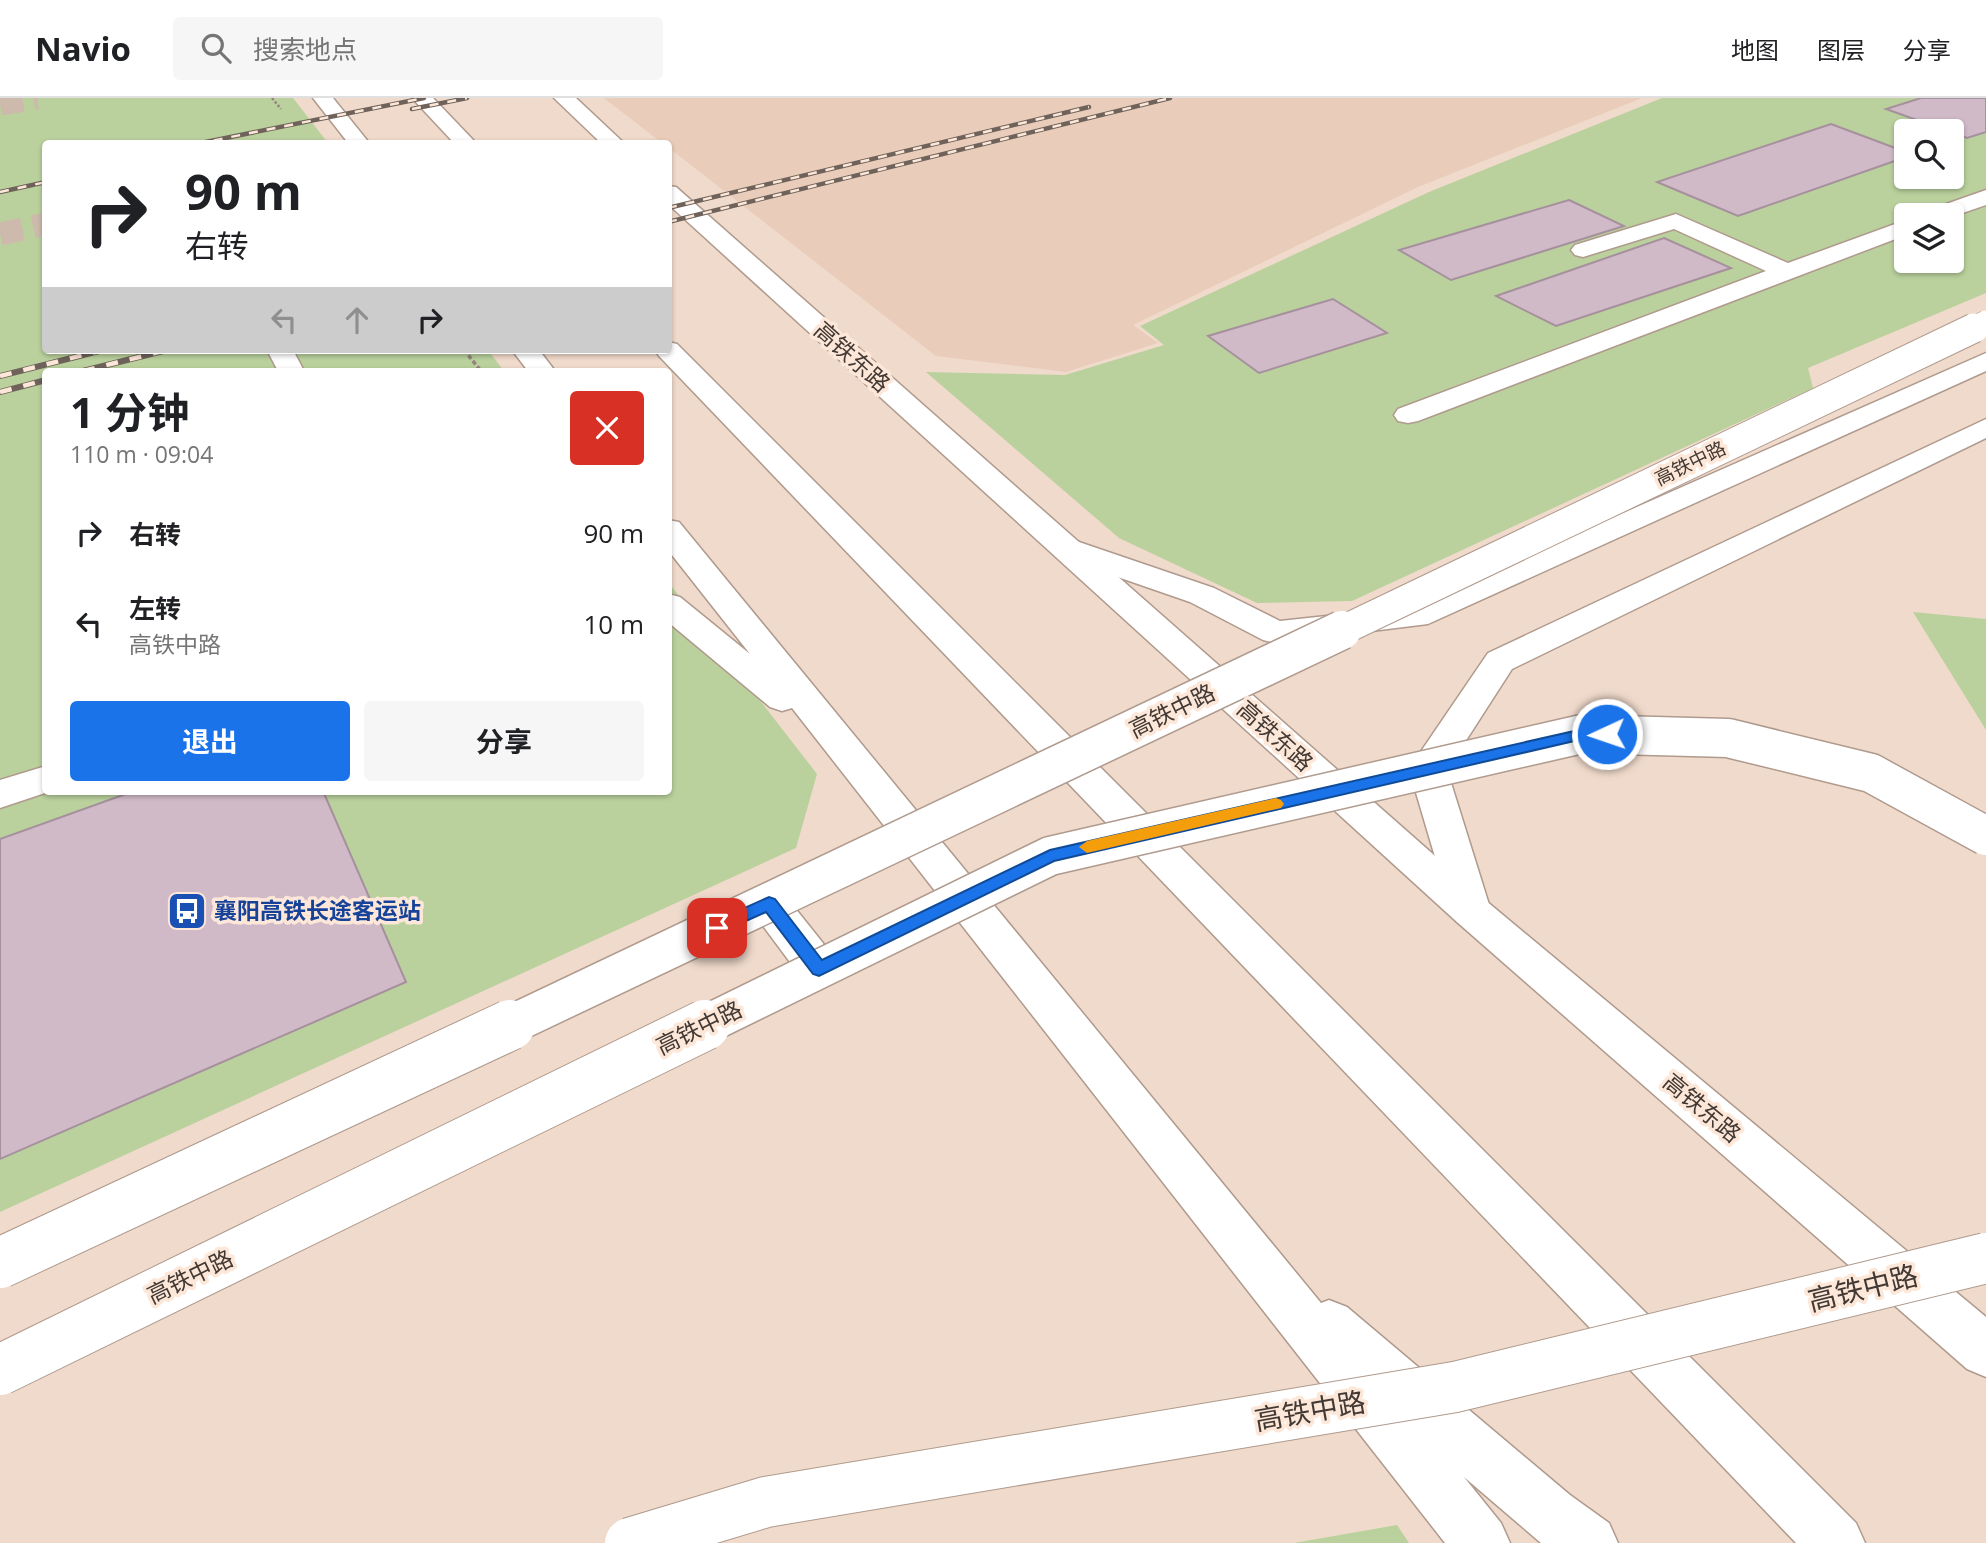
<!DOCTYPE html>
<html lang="zh">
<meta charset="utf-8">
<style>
body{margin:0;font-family:"Open Sans","Noto Sans SC",sans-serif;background:#f6f6f6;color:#202124;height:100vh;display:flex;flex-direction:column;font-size:26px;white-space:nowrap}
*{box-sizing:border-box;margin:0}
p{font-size:23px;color:#757577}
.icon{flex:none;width:38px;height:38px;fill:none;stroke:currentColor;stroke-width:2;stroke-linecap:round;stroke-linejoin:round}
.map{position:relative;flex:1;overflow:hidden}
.sheet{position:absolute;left:42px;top:270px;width:630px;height:427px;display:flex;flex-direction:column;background:#fff;border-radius:7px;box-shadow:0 2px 5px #0004}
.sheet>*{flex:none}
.guide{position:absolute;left:42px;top:42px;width:630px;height:214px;border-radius:7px;box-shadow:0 2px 5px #0004;background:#fff;color:#202124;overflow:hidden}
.tools{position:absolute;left:1894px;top:21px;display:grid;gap:14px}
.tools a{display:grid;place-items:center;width:70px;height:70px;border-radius:7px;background:#fff;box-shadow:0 2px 5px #0004;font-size:35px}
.pin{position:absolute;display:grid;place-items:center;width:60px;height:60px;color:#fff;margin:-30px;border-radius:14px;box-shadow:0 4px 10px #0006}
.me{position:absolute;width:77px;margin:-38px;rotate:267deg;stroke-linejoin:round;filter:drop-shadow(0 0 5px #0008)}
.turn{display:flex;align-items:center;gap:24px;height:147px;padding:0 28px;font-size:32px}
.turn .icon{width:91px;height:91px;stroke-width:2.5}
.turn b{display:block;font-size:49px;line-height:60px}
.lanes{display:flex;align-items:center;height:66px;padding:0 28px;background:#0003;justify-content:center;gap:35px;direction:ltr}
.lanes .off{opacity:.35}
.round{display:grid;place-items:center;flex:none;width:74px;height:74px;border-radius:7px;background:#f6f6f6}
.summary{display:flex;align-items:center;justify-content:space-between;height:119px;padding:0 28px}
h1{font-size:42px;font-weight:700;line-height:52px}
.button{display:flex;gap:14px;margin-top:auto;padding:14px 28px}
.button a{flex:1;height:80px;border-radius:7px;background:#1a73e8;color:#fff;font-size:28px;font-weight:700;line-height:80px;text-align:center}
.button a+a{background:#f6f6f6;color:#202124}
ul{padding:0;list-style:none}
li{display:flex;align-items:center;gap:21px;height:91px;padding:0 28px}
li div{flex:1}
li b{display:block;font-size:26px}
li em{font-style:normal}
header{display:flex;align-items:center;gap:42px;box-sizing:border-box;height:98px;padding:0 35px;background:#fff;border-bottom:2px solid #e0e0e0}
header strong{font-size:33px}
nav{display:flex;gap:38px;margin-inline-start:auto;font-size:24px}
.search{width:490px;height:63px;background:#f6f6f6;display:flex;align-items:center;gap:18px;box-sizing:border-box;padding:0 24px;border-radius:7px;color:#757577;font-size:26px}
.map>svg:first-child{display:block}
.built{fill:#e9ccb9}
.green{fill:#bad19d;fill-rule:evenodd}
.building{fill:#d1bac8;stroke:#a6909d;stroke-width:2}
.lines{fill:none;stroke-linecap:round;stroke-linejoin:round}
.minor-tunnel{stroke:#cdbaad;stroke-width:23;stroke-dasharray:23 11;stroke-linecap:butt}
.minor-casing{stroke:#af9a8d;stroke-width:3}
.major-casing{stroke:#af9a8d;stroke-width:3}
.path-far1{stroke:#93847a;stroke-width:2.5;stroke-dasharray:2.5 2;stroke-linecap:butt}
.path{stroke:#93847a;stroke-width:3.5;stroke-dasharray:4.5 2.5;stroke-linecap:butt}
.minor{fill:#fff;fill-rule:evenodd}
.major{fill:#fff;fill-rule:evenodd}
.rail-far1-casing{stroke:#6e625a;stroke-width:4.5}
.rail-casing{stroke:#6e625a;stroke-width:6}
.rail-far1{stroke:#fde7d8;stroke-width:2.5;stroke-dasharray:9;stroke-linecap:butt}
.rail{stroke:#fde7d8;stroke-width:4.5;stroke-dasharray:12;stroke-linecap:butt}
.minor-bridge-far3-casing{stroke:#af9a8d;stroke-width:24;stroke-linecap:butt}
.minor-bridge-far2-casing{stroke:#af9a8d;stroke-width:31;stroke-linecap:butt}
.minor-bridge-far1-casing{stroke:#af9a8d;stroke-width:41;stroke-linecap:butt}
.minor-bridge-casing{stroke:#af9a8d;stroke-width:52;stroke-linecap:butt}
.highway-bridge-far1-casing{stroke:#af9a8d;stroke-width:41;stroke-linecap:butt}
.highway-bridge-casing{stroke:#af9a8d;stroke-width:52;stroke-linecap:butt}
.minor-bridge-far3{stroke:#fff;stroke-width:23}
.minor-bridge-far2{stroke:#fff;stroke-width:29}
.minor-bridge-far1{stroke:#fff;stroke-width:38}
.minor-bridge{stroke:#fff;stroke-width:50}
.highway-bridge-far1{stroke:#fff;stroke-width:38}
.highway-bridge{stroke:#fff;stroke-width:50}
.route{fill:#1a73e8;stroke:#114b97;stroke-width:2}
.slow{fill:#f59e0b}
.labels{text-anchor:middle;stroke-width:7;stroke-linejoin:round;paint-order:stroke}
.far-street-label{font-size:19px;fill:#423934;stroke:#fde7d8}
.street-label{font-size:23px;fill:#423934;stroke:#fde7d8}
.transit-label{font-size:23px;font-weight:bold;fill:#164399;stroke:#fde7d8;text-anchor:start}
.near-street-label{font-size:28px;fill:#423934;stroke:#fde7d8}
</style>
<header>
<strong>Navio</strong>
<div class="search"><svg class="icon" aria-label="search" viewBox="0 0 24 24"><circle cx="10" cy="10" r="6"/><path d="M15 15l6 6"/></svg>搜索地点</div>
<nav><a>地图</a><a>图层</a><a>分享</a></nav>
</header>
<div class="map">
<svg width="1986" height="1445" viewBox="0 0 1986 1445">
<rect width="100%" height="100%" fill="#f0dacb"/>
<path class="built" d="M604,0H1642L1418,89L1133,227L1158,245L1066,274L936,258L669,50L668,46L662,45Z"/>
<g class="green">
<path d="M0,0H293L328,45L46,46V252H488L504,273H46V693H668L669,485L817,676L796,750L0,1114Z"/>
<path d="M1662,0H1986V195L1808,270L1813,290L1352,503L1257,505L1119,440L926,274L1065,277L1164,247L1140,228L1429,94ZM1906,33H1951V79H1906ZM1906,117H1951V163H1906Z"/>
<path d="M1913,514L1986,521V632Z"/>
<path d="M1397,1427L1409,1445H1294Z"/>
</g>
<g class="building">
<path d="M1921,0H1986V34L1967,40L1886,11Z"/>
<path d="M1831,26L1906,54V59L1738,118L1657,84Z"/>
<path d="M1569,102L1624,128L1451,182L1399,152Z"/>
<path d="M1664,140L1731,170L1556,228L1496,198Z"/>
<path d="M1333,201L1387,235L1259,275L1208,238Z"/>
<path d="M134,693H323L406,884L0,1061V741Z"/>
</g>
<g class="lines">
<g class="minor-tunnel">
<path d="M0,6L37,0"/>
<path d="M0,136L46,126"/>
</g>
<g class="minor-casing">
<g id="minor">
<path d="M313,0H333L370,46H349Z"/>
<path d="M1986,92V107L1951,119V117H1926L1929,112Z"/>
<path d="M1676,116L1788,165L1906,122V137L1418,323L1408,325L1398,323L1394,317L1398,311L1766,173L1674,131L1583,159L1575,157L1571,152L1575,147Z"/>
<path d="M267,252H293L304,273H278Z"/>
<path d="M512,252H539L555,273H528Z"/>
<path d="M1986,255V273L1428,526L1275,545L1263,542L1190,504L1054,457L1049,450L1054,443L1065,441L1076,443L1214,490L1280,523L1410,509Z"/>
<path d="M1986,321V340L1512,571L1447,672L1491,813L1485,824L1471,829L1457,824L1451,813L1409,671L1488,555Z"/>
<path d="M668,422L679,424L1321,1205L1329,1202L1347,1209L1570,1397L1609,1425L1618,1445H1541L1464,1379L1501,1425L1510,1445H1445L792,610L782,613L770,609L668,524V496L680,499L750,556L668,452Z"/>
<path d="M46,668V693H51L0,710V682Z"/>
<path d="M769,790L783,795L834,859L840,871L834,883L819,888L804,883L755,817L749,806L755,795Z"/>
</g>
</g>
<g class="major-casing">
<g id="major">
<path d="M412,0H433L477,46H455Z"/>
<path d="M554,0H576L625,46H602Z"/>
<path d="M668,88L676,89L1485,802L1986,1219V1279L1967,1271L1457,824L668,106Z"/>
<path d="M668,244L677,246L1856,1425L1865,1445H1796L659,258L655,252H668Z"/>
</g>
</g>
<path class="path-far1" d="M272,0L281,11"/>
<path class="path" d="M464,252L481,273"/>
<use href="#minor" class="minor"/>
<use href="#major" class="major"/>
<g class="rail-far1-casing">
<g id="rail-far1">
<path d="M412,11L467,0"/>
<path d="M196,46L424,0"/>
<path d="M0,94L46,84"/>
<path d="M668,110L1089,9"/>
<path d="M668,124L1170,0"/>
</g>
</g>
<g class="rail-casing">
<g id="rail">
<path d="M83,273L167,252"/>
<path d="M0,278L103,252"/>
<path d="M0,294L46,282"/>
</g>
</g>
<use href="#rail-far1" class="rail-far1"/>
<use href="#rail" class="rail"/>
<g class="minor-bridge-far3-casing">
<path id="minor-bridge-far3" d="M1970,232L1986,224"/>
</g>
<g class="minor-bridge-far2-casing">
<path id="minor-bridge-far2" d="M1339,534L1974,230"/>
</g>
<g class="minor-bridge-far1-casing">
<path id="minor-bridge-far1" d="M506,929L1342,532"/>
</g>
<g class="minor-bridge-casing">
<path id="minor-bridge" d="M0,1165L510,927"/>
</g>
<g class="highway-bridge-far1-casing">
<path id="highway-bridge-far1" d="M701,929L1050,758L1582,636L1728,640L1871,675L1986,738"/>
</g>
<g class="highway-bridge-casing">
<g id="highway-bridge">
<path d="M0,1272L705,927"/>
<path d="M630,1445L766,1404L1455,1289L1986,1160"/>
</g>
</g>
<use href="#minor-bridge-far3" class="minor-bridge-far3"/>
<use href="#minor-bridge-far2" class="minor-bridge-far2"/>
<use href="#minor-bridge-far1" class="minor-bridge-far1"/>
<use href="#minor-bridge" class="minor-bridge"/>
<use href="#highway-bridge-far1" class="highway-bridge-far1"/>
<use href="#highway-bridge" class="highway-bridge"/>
</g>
<path class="route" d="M1583,631H1607L1614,636L1607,642L1583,641L1054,763L819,878L813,876L766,814L717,836L711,834L709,830L711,825L769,799L775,801L822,862L1050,752Z"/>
<path class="slow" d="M1276,700L1281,702L1284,706L1281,710L1087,755L1079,749L1087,743Z"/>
<defs>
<g id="bus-square" transform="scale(2.0125)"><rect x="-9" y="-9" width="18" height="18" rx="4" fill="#1a4fb4" stroke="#fde7d8"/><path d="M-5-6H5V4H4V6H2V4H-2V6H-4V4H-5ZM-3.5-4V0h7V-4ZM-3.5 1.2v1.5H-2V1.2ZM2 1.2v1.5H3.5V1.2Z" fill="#fff"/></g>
</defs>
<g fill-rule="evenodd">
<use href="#bus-square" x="187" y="813"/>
</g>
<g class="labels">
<g class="far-street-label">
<text transform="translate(1690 365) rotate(-26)" y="7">高铁中路</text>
</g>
<g class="street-label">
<text transform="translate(852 259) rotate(42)" y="8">高铁东路</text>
<text transform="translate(1172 613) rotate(-26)" y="8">高铁中路</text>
<text transform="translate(1275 638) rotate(42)" y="8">高铁东路</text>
<text transform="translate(699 930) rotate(-26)" y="8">高铁中路</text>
<text transform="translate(1702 1010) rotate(40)" y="8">高铁东路</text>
<text transform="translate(190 1179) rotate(-26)" y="8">高铁中路</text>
</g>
<g class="transit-label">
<text x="214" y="821">襄阳高铁长途客运站</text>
</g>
<g class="near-street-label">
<text transform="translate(1863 1190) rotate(-14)" y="10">高铁中路</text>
<text transform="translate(1310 1313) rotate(-10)" y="10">高铁中路</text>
</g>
</g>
</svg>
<div class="tools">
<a><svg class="icon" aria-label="search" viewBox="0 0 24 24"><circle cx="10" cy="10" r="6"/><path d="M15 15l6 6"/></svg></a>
<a><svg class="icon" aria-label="layers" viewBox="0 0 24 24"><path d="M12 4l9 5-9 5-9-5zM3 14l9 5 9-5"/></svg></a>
</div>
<div class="pin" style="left:717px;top:830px;background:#d93025"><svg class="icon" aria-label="arrive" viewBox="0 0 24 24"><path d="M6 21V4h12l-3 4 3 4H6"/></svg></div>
<svg class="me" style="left:1607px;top:636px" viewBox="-20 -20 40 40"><circle r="17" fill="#1a73e8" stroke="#fff" stroke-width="3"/><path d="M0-11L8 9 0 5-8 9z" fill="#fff"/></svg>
<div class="guide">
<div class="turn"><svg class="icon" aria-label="right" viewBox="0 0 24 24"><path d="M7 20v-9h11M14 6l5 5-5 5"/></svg><div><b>90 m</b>右转</div></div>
<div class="lanes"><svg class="icon off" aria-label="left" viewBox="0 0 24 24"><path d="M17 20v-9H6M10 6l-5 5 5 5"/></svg><svg class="icon off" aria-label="ahead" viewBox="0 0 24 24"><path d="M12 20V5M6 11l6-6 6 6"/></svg><svg class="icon" aria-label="right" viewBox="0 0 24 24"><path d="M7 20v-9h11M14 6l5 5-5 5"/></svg></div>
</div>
<section class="sheet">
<div class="summary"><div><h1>1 分钟</h1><p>110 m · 09:04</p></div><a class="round" style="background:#d93025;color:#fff"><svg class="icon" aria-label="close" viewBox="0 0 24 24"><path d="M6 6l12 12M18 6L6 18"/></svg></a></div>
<ul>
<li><svg class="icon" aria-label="right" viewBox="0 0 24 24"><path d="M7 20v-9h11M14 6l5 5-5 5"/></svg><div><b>右转</b></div><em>90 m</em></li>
<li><svg class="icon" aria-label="left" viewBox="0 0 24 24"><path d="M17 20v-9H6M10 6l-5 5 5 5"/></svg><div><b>左转</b><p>高铁中路</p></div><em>10 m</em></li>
</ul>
<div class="button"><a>退出</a><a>分享</a></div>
</section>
</div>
